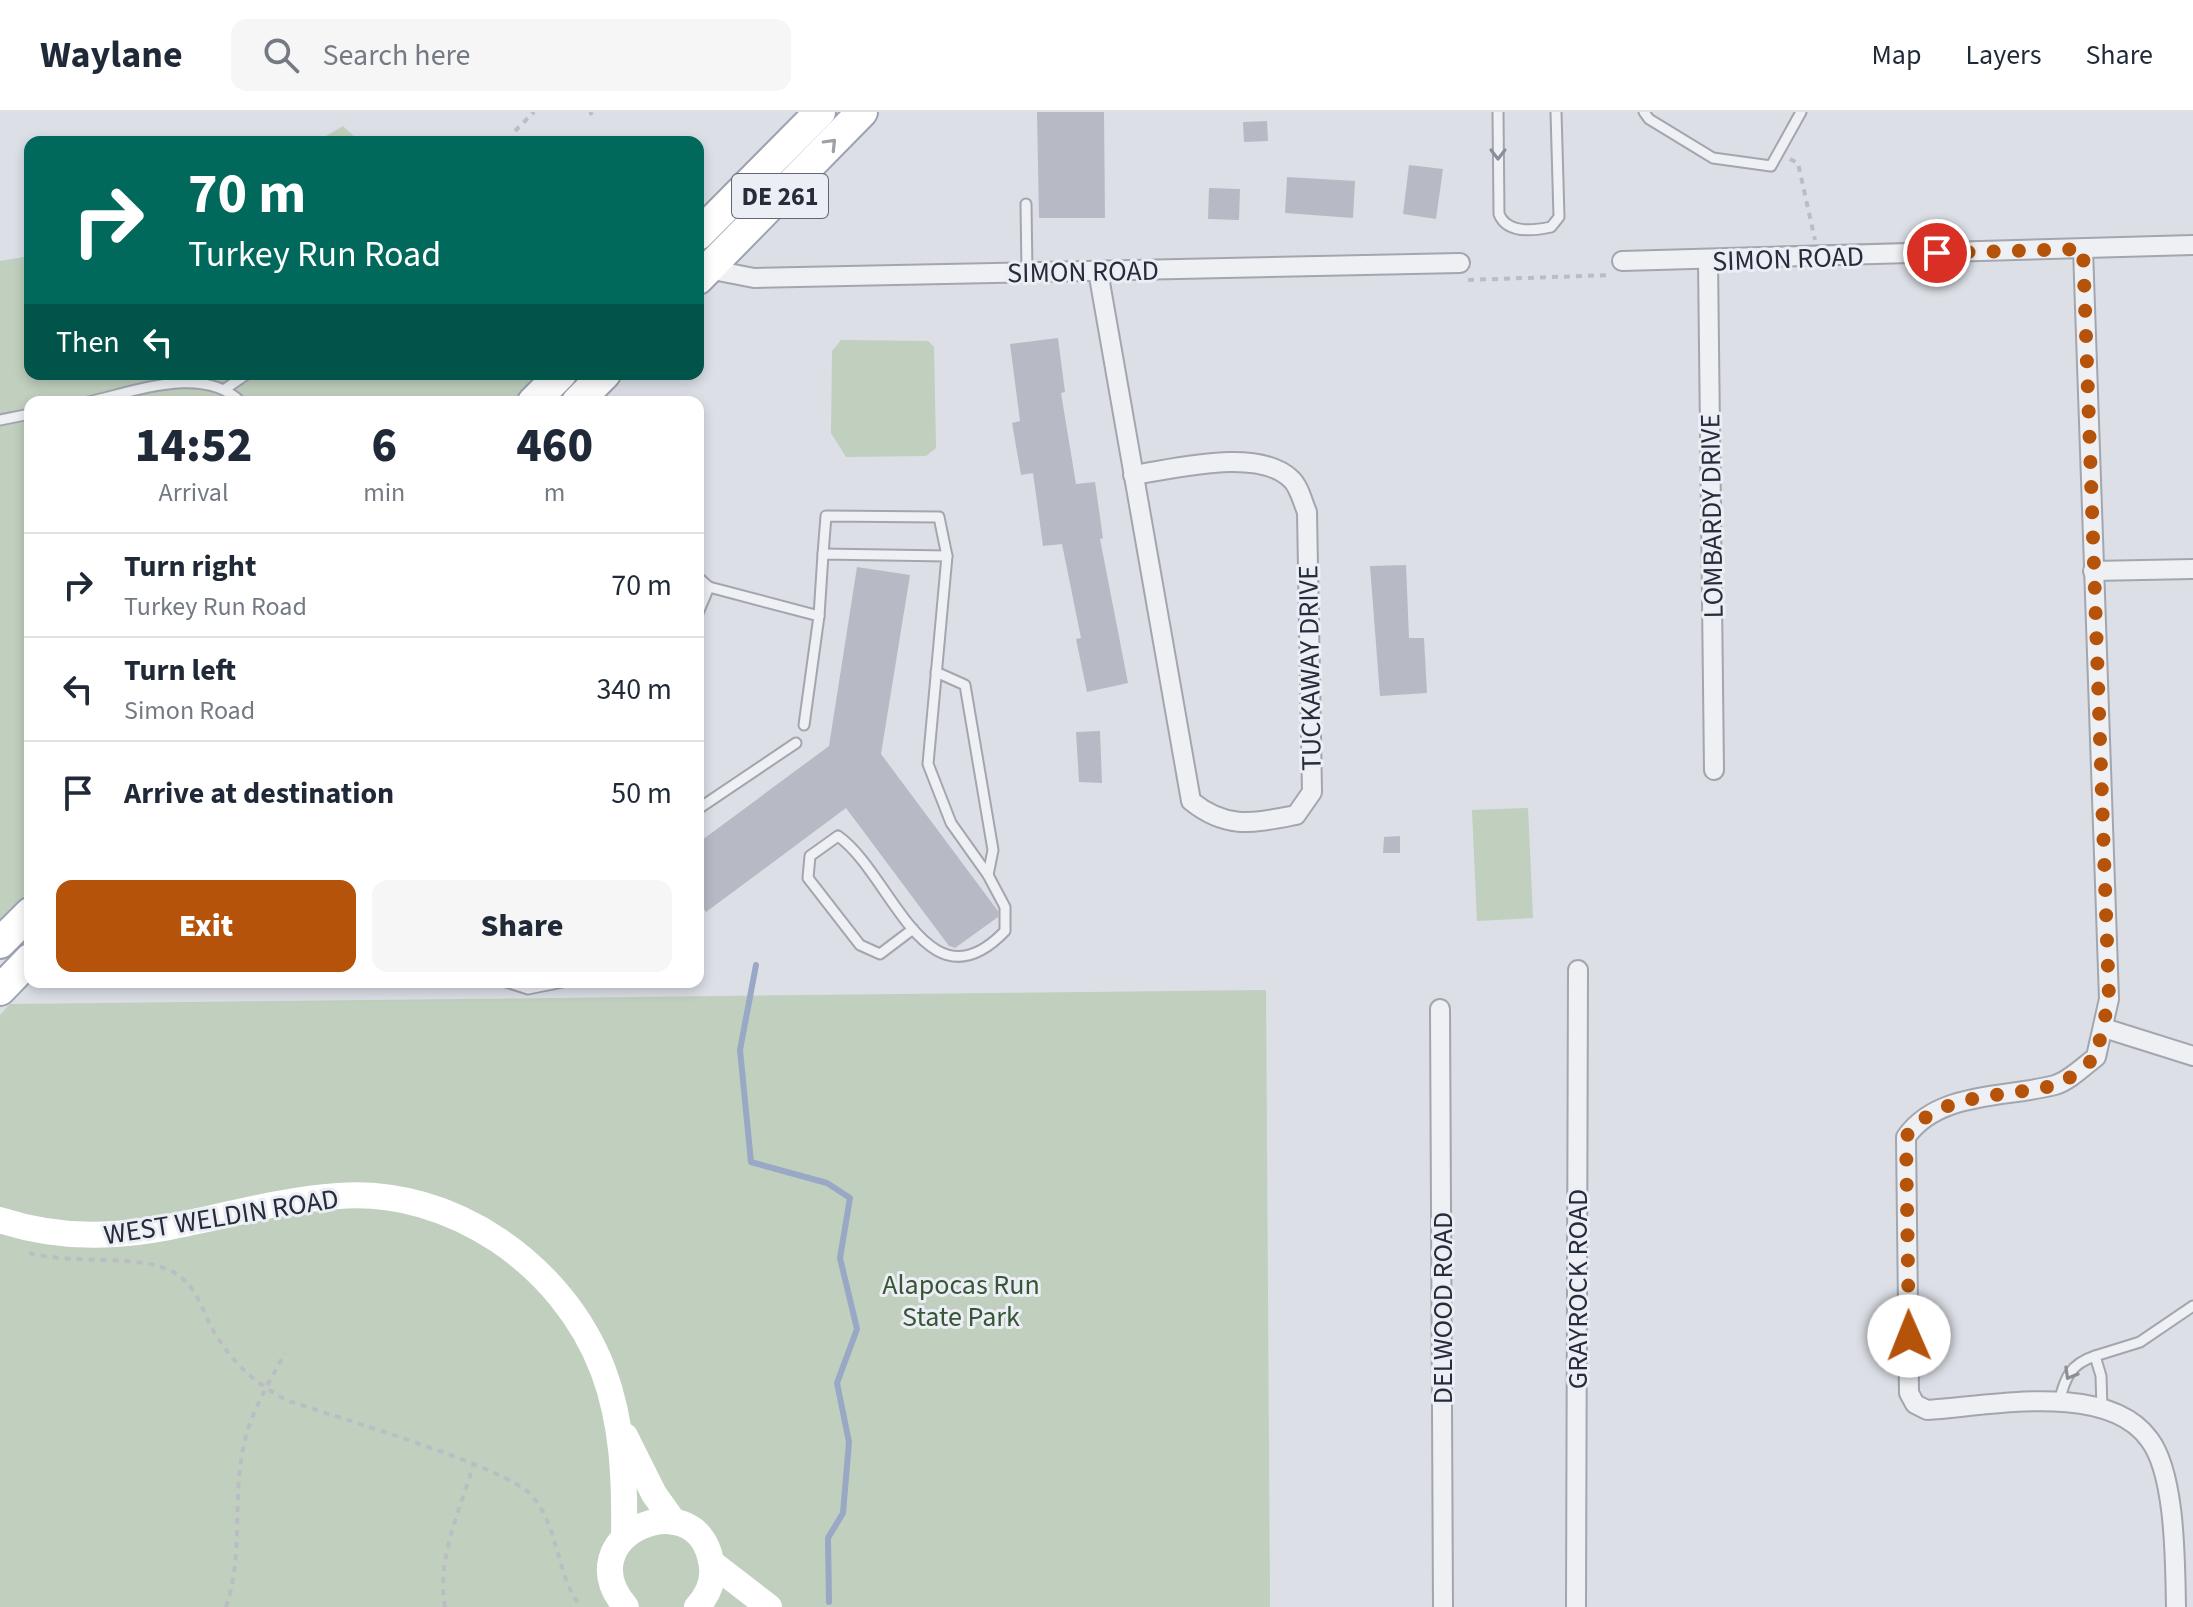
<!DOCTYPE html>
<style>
body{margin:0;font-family:"Source Sans 3",sans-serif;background:#f6f6f7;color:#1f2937;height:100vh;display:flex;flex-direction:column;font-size:30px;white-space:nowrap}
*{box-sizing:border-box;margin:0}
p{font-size:26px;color:#747a83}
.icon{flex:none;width:44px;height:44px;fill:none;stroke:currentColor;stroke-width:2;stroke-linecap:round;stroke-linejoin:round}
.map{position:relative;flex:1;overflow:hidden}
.drawer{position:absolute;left:24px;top:284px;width:680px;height:592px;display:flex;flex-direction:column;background:#fff;border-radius:16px;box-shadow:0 4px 12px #0003}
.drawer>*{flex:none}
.top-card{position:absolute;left:24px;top:24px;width:680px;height:244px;border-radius:16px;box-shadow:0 4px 12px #0003;background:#00695c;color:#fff;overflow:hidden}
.pin{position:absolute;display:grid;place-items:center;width:68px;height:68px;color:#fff;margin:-34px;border:4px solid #fff;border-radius:50%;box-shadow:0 2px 8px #0007}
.me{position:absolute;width:88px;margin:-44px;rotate:359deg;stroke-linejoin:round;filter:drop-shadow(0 0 6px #0008)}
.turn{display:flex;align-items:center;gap:28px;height:168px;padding:0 32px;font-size:36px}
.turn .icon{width:104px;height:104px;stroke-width:2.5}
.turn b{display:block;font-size:56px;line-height:68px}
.then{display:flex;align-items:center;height:76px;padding:0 32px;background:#0003;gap:16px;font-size:30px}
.eta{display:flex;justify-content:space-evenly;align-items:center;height:136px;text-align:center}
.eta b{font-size:48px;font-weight:800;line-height:56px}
.primary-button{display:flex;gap:16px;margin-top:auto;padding:16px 32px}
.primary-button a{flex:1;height:92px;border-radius:16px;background:#b45309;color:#fff;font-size:32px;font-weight:800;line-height:92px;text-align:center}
.primary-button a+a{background:#f6f6f7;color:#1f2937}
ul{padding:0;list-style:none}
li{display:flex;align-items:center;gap:24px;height:104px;padding:0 32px;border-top:2px solid #e0e1e3}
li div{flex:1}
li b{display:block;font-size:30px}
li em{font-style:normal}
header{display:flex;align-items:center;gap:48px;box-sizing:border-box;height:112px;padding:0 40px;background:#fff;border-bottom:2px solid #e0e1e3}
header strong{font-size:38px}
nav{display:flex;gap:44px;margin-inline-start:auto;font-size:28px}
.search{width:560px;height:72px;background:#f6f6f7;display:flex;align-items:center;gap:20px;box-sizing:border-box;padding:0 28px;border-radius:16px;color:#747a83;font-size:30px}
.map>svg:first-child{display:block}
.green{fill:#c0cfbe}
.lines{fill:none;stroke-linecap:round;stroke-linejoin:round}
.stream{stroke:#99a8c5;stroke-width:6}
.building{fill:#b7bac5}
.lane-casing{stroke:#a2a6af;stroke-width:13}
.street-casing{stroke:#a2a6af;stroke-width:22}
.primary-casing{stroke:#9ca2b1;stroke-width:34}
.path{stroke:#bbbdc4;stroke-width:4;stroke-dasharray:6 6;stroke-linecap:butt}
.lane{stroke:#eff0f4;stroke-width:9}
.street{stroke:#eff0f4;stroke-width:18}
.secondary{stroke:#fff;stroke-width:26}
.primary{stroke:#fff;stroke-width:30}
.oneway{stroke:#9ea0a7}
.oneway2{stroke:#8b8e98}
.route{stroke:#b45309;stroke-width:14;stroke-dasharray:0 25.2}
.labels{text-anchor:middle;stroke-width:6;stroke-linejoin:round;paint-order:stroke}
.shield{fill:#ebeef4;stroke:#626672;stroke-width:2}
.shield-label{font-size:26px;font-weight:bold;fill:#272c3b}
.street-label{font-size:28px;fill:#272c3b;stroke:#ebeef4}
.park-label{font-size:28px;fill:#375635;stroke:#ebeef4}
</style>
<header>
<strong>Waylane</strong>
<div class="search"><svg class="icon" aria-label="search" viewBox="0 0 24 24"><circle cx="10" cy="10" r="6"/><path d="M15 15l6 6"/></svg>Search here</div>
<nav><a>Map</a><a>Layers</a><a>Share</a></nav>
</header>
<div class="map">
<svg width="2193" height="1495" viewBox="0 0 2193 1495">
<rect width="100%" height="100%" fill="#dcdfe6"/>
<g class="green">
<path d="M343,14L360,30H316Z"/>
<path d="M30,144V262H561L533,290H30V801L0,831V149Z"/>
<path d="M841,228L928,229L934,235L936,336L926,344L846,345L831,321L832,239Z"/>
<path d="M1528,696L1533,806L1477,809L1472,698Z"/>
<path d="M1266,878L1270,1495H0V903L10,892Z"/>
</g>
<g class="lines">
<path class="stream" d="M756,853L740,938L751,1050L827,1071L850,1086L840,1146L857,1217L837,1271L849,1330L843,1401L828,1426L829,1490"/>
</g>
<g class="building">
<path d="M1037,0H1104L1105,106H1039Z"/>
<path d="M1267,9L1268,29L1244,30L1243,10Z"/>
<path d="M1409,53L1443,57L1436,107L1403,102Z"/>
<path d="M1287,65L1355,69L1353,106L1285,101Z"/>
<path d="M1209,76L1240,77L1239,108L1208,107Z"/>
<path d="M1058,226L1065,280L1061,281L1076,372L1095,370L1103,426L1100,427L1128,571L1087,580L1076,527L1081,526L1062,432L1043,434L1033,361L1021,363L1012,311L1020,309L1010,232Z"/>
<path d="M1406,453L1409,526H1424L1427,581L1380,584L1370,454Z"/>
<path d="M857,455L910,463L881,642L998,799V805L955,836L949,834L846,696L706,800L698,789V731L829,634Z"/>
<path d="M1100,619L1102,671L1079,670L1076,620Z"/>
<path d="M1400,724V741H1383L1384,725Z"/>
</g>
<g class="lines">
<g class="lane-casing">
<g id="lane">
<path d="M1498,0L1499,102C1507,122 1533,119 1551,115L1559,105L1556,0"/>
<path d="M1644,0L1649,7L1713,46L1771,54L1801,0"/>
<path d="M1026,92L1027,160"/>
<path d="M225,277L247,262"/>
<path d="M88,290C134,280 203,252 241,290"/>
<path d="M0,308L30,302"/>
<path d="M823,442L826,404L939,405L947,444"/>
<path d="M698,465L709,475L698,501"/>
<path d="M709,475L819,504"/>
<path d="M936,560L965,573L993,738L988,763"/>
<path d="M804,613L819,504L823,442L947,444L928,652L951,711L988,763L1005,795V819C926,901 892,762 838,724L810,744L808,766L860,833L880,842L913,817"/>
<path d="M698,697L796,631"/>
<path d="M506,870L528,877L563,870"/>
<path d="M2095,1244L2140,1230L2193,1194"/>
<path d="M2059,1290C2065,1266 2070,1252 2095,1244L2101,1264L2102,1296"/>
</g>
</g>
<g class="street-casing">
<g id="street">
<path d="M2083,137L2109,887L2096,945C2084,954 2069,969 2055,973C2006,986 1938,979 1906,1025L1909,1281L1915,1292L1927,1298C1989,1294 2107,1269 2149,1327C2176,1362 2175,1452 2176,1495"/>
<path d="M1622,149L2193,133"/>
<path d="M1708,149L1714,658"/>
<path d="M708,157L754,166L1460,151"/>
<path d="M1098,159L1191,689C1227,718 1253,711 1296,703L1312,680L1307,400C1303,391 1299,374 1291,367C1258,335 1175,357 1133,363"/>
<path d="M2093,459L2193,457"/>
<path d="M1440,897L1443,1495"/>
<path d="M2104,916L2193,944"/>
<path d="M1576,1495L1578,858"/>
</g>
</g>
<g class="primary-casing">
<g id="primary">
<path d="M698,123L820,0"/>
<path d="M698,167L862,0"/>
<path d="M533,290L561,262"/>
<path d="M577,290L605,262"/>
<path d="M0,831L30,801"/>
<path d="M0,878L30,847"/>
</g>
</g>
<g class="path">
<path d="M590,0L592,3"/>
<path d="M515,19L534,0"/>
<path d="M1790,47L1798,51L1815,128"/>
<path d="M1468,168L1611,163"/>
<path d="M29,1141C74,1153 138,1141 173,1160C197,1173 202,1199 214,1220C233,1251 256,1273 289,1289C335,1305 508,1355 532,1384C560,1416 555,1462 581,1495"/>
<path d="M226,1495C243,1446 233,1392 242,1342C248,1305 267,1274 285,1241"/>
<path d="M445,1495C436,1448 460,1398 473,1354"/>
</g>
<use href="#lane" class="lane"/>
<use href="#street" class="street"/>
<g class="secondary">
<path d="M0,1108C126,1149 215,1093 338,1084C452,1075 563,1153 603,1258C623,1311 625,1368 624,1425"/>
<path d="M625,1324L654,1382L674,1410"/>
<path d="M712,1451L769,1495"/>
<path d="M626,1495C565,1424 696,1368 711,1449C715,1466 709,1482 697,1495"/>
</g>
<use href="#primary" class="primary"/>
</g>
<defs><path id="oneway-chevron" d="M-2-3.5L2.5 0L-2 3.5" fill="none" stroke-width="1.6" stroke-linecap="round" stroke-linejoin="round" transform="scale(2)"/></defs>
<use class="oneway" href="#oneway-chevron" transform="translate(831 32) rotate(-46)"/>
<g class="oneway2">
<use href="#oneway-chevron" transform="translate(1498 42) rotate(90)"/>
<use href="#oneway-chevron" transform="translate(2070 1262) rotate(120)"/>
</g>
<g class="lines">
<path class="route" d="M1909,1224L1906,1025C1938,979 2006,986 2055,973C2069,969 2084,954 2096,945L2109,887L2083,137L1937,141"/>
</g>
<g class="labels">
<rect class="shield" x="732" y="62" width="96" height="44" rx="6"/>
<g class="shield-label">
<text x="780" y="93">DE 261</text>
</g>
<g class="street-label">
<text transform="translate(1788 146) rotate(-2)" y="10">SIMON ROAD</text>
<text transform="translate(1083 159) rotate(-1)" y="10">SIMON ROAD</text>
<text transform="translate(1711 404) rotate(-91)" y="10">LOMBARDY DRIVE</text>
<text transform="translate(1309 556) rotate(-91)" y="10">TUCKAWAY DRIVE</text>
<text transform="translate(221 1104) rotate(-9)" y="10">WEST WELDIN ROAD</text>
<text transform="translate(1577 1177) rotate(-90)" y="10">GRAYROCK ROAD</text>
<text transform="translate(1442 1196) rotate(-90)" y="10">DELWOOD ROAD</text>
</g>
<g class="park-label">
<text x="961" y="1182">Alapocas Run<tspan x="961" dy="32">State Park</tspan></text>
</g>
</g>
</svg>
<div class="pin" style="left:1937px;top:141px;background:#d93025"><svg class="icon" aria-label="arrive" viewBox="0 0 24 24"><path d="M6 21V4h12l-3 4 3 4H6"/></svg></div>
<svg class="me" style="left:1909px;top:1224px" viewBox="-20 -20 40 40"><circle r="19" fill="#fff"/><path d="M0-13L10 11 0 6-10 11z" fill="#b45309"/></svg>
<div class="top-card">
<div class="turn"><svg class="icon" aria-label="right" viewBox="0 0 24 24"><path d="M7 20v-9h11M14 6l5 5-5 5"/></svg><div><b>70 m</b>Turkey Run Road</div></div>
<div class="then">Then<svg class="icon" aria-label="left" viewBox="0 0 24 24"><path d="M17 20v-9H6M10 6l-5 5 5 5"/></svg></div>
</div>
<section class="drawer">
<div class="eta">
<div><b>14:52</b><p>Arrival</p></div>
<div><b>6</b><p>min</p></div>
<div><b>460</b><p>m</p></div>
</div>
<ul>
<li><svg class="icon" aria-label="right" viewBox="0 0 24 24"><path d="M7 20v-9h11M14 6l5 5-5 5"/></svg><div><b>Turn right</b><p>Turkey Run Road</p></div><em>70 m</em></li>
<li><svg class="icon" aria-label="left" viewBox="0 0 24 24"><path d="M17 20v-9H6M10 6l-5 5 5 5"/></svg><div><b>Turn left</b><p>Simon Road</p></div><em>340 m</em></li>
<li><svg class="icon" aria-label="arrive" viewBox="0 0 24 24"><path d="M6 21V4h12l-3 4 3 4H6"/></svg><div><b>Arrive at destination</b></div><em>50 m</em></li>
</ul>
<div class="primary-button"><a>Exit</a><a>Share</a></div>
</section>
</div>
